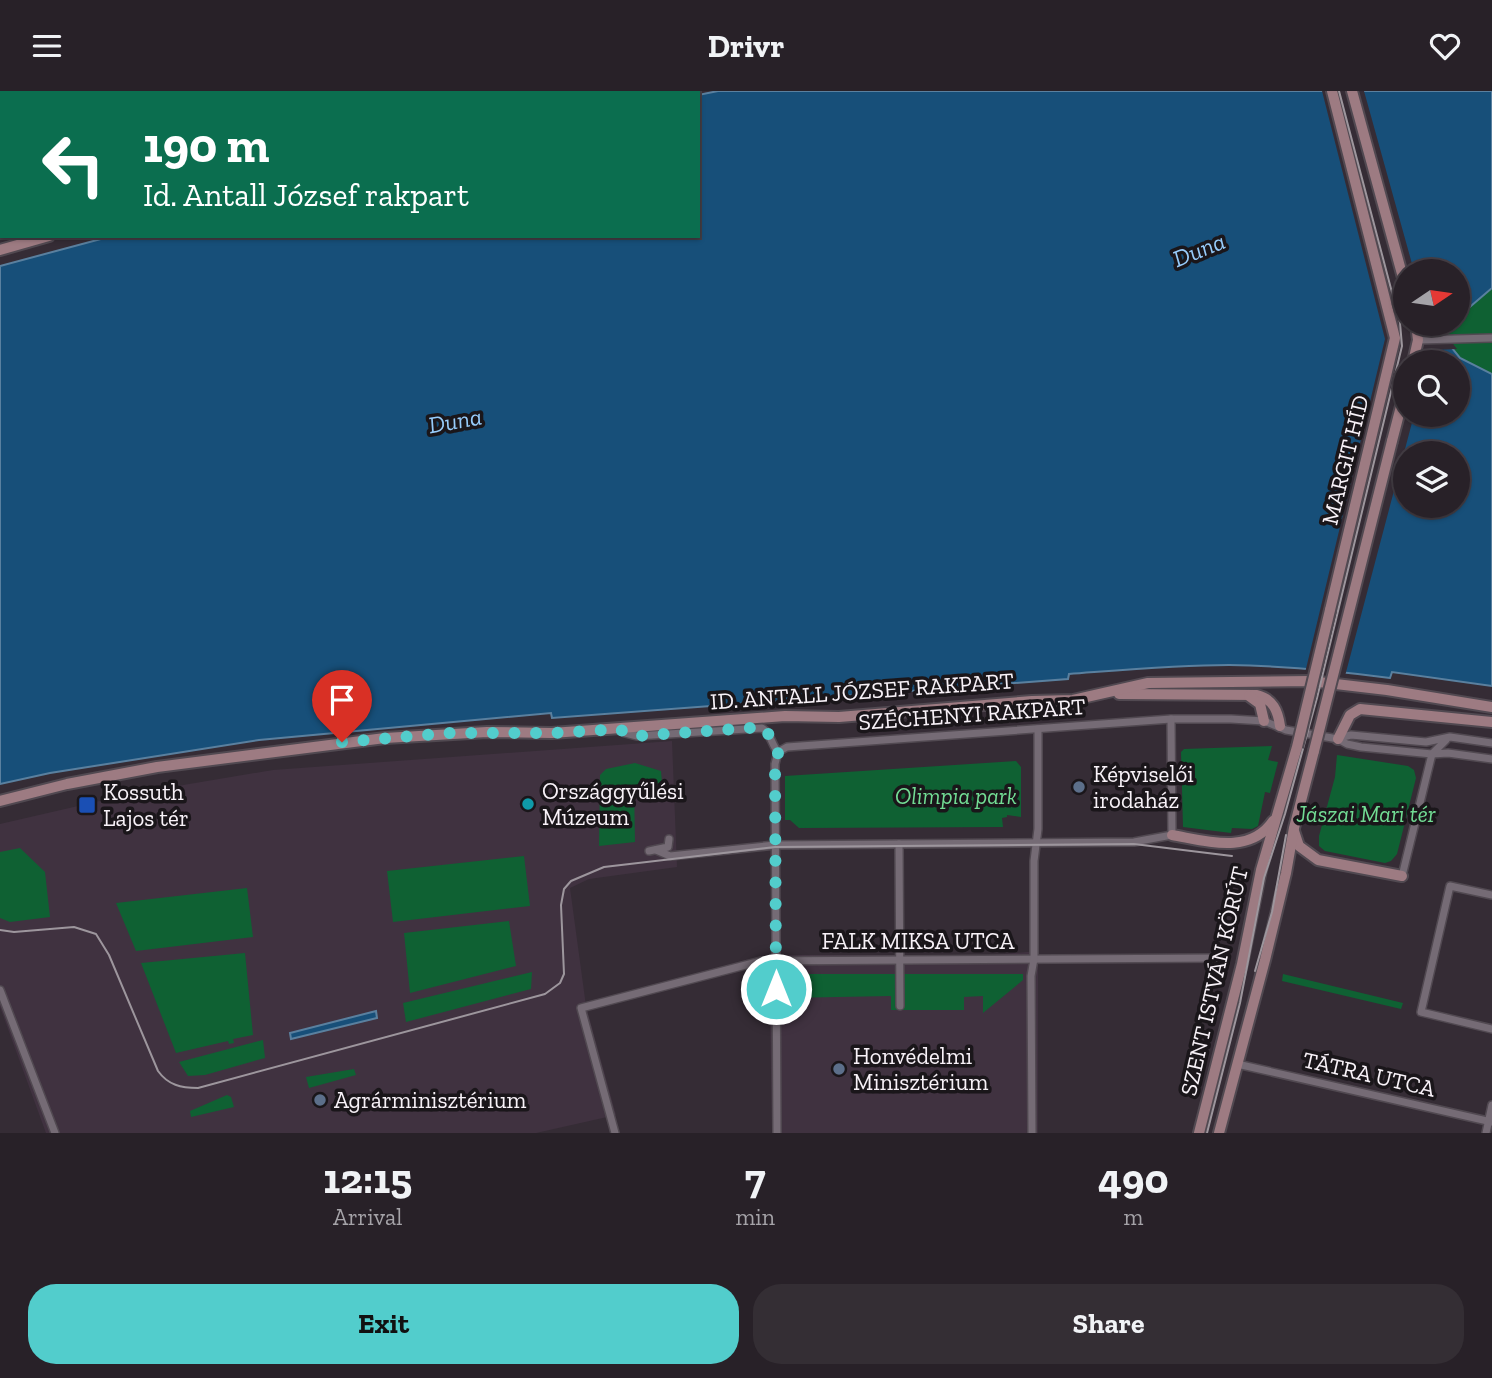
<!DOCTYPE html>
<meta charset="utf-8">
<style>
body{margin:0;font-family:"Zilla Slab",serif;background:#342e34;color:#f1f3f6;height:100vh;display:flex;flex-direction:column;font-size:26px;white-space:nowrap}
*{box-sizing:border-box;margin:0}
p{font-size:23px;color:#a5a3a8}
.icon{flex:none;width:38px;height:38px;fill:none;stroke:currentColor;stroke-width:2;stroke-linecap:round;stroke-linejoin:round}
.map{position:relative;height:1042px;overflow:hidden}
.details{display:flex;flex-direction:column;background:#282128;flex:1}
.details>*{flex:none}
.hud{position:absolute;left:0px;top:0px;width:700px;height:147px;box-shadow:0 2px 5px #0004,0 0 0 2px #443e45;background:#0b6e4f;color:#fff;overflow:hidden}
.needle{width:46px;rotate:77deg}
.controls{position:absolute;left:1393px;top:168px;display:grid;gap:14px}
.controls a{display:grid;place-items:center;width:77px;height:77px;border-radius:50%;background:#282128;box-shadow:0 2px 5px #0004,0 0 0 2px #443e45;font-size:35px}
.pin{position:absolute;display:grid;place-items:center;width:60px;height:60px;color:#fff;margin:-72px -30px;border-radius:50% 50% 50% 0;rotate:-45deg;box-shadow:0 0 7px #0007}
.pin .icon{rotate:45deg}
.me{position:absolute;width:77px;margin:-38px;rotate:0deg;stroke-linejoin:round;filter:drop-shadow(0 0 5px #0008)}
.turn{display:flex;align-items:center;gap:24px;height:147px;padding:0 28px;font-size:32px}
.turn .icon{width:91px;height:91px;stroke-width:2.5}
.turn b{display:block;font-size:49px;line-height:60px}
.eta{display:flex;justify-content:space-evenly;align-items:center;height:119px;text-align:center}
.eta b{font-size:42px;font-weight:700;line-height:49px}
.button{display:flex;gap:14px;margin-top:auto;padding:14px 28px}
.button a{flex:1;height:80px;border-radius:28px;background:#52cdcc;color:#111;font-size:28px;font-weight:700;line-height:80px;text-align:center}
.button a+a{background:#342e34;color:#f1f3f6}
header{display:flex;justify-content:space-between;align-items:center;height:91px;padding:0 28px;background:#282128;font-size:32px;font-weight:700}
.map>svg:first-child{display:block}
.built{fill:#403240}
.green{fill:#0f6133}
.water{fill:#174f79;stroke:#5a809f;stroke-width:2;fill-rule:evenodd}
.pier{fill:#352c35}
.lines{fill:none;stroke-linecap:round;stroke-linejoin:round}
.minor-casing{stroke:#514951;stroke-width:10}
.tertiary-casing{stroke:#514951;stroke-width:12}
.secondary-casing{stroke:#514951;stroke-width:14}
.minor{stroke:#756b75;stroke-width:7}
.tertiary{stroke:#756b75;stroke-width:9}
.secondary{stroke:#9d7b82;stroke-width:10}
.tram{stroke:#9d969d;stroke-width:2}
.secondary-bridge-casing{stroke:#514951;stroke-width:14;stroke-linecap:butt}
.secondary-bridge{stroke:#9d7b82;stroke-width:10}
.route{stroke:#52cdcc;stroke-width:12;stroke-dasharray:0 21.6}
.service-dot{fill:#5c6f8a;stroke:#1a161a;stroke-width:2.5}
.culture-dot{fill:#0f9aa8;stroke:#1a161a;stroke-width:2.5}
.transit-dot{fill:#1a4fb4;stroke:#1a161a;stroke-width:2.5}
.labels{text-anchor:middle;stroke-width:7;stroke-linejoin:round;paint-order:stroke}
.street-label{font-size:23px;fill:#f8f2f8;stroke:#1a161a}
.poi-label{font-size:23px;fill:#f8f2f8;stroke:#1a161a;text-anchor:start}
.park-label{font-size:23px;font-style:italic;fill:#72dc94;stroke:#1a161a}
.water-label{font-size:24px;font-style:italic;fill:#97ccfb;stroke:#1a161a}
</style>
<header><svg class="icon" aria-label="menu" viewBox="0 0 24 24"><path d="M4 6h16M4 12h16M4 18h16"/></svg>Drivr<svg class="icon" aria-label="heart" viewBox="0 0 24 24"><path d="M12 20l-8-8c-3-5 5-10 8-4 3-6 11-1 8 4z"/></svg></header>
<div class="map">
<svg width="1492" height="1042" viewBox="0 0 1492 1042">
<rect width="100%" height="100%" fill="#352c35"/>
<g class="built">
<path d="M672,650L677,776L589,788L570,797L586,915L616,1024L536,1042H46L0,916V733L130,703L273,679Z"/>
<path d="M1038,860V1042H772L769,864H993Z"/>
</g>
<g class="green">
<path d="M1492,197V283L1460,267L1442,246L1448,234L1458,233V226Z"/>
<path d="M1272,655L1268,669L1278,671L1270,702L1265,701L1258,735L1252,738L1232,737L1231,742L1183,736L1181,661L1184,658Z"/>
<path d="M1337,664L1408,675L1414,679L1416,687L1397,763L1391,770L1385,772L1325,760L1319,755V745L1335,686Z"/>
<path d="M1016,670L1021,676V726L1007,724V726L1002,727L1003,736L799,737L790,729H785V685Z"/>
<path d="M635,672L661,680L662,692L634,695L635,751L599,755L600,684L606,678Z"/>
<path d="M20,757L45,781L50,826L10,831L0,827V761Z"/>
<path d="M524,765L530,815L393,831L387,780Z"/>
<path d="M247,797L253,846L136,860L116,812Z"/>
<path d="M509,830L516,875L410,902L404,842Z"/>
<path d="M245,862L253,944L233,948L234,952L229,953L228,950L176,962L141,872Z"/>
<path d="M532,881L531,898L406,931L403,912Z"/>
<path d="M785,883H1023V889L983,922V905L964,906V919H891V905L785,907Z"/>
<path d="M1283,883L1403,912L1401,918L1282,890Z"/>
<path d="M263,949L265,967L205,984L188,985L179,971Z"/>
<path d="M354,978L356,984L309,997L306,986Z"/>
<path d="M227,1004L231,1006L234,1016L191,1026L190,1020Z"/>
</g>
<g class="water">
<path d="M718,0H1492V197L1458,226V180H1405V233H1450L1443,246L1460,267L1492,283V595L1392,581L1390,587C1337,580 1283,575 1229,574C1176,574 1122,579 1069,583L1068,588L552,627L551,622L259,649L50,682L0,693V175L112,145H698V4ZM1405,271H1458V324H1405ZM1405,362H1458V415H1405Z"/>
<path d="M376,920L377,927L291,948L290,942Z"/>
</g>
<path class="pier" d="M1322,0H1364L1414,180H1405V233H1428L1435,240H1449L1447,245L1457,258L1435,259L1430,263L1428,271H1405V324H1414L1345,585L1305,582L1385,248Z"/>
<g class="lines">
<g class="minor-casing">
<g id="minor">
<path d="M75,0V2"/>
<path d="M236,0V2"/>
<path d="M246,0L247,2"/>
<path d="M378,0V2"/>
<path d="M452,0L453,2"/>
<path d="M1418,249L1492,247"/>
<path d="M620,638L625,642L637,645L762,637C771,642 771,653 778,661"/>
<path d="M1339,647L1351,644L1426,651L1450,646L1492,652"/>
<path d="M778,661L787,656L1171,628H1231L1264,630L1286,639L1338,648L1347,653L1361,656L1432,663L1448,662L1492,668"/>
<path d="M899,753L900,915"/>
<path d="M656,759L670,765L775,754L1134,751L1172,744L1171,628"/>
<path d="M649,760L668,756L669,748"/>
<path d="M1402,785L1432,663L1446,649"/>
<path d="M1492,804L1450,795L1421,921L1492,938"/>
<path d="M0,899L55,1042"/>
<path d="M1237,973L1492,1031"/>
<path d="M615,1042L581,917L761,870L1220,867"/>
<path d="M777,1042L775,673L778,661"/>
<path d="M1032,1042L1031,885L1034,868V770L1038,738V638"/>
<path d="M1486,1042L1492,1014"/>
</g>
</g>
<g class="tertiary-casing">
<g id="tertiary">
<path d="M0,1L17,0"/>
<path d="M472,2L480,0"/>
<path d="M0,115L2,114"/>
</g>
</g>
<g class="secondary-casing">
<g id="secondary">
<path d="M1352,0L1405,194"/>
<path d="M637,2L644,0"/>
<path d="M0,159L49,145"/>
<path d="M1413,271L1418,249L1416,233"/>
<path d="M1392,350L1405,300"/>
<path d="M1330,519L1395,247L1332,0"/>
<path d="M1119,603L1257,604C1273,608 1278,620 1280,635"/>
<path d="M1249,605L1260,613L1264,630"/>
<path d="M1338,648L1350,624L1360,618L1492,631"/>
<path d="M0,710L67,693L157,676L385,647L487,641L552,642L785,625L839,626L1032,610L1073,609L1148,592L1310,590L1387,599L1492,616"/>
<path d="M1294,740L1299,755L1318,769L1402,785"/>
<path d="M1172,744C1207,750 1250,764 1273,730"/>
<path d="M1199,1042L1242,873L1261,779L1297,656"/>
<path d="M1219,1042L1265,869L1286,782L1294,737L1314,660"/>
</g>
</g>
<use href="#minor" class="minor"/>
<use href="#tertiary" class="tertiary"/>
<use href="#secondary" class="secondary"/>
<g class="tram">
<path d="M516,2L524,0"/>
<path d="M541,2L549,0"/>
<path d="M0,129L2,128"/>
<path d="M0,839L14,841L74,836L96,843L109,864L158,980C168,994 181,997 198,997L545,903L560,892L564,883L561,814L564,798L571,790L604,776L775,756L1134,753L1232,765"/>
<path d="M1255,880L1272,821L1286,744"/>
<path d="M1207,1042L1240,912L1264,787L1285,723L1317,607L1402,255L1400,232L1339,0"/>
</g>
<g class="secondary-bridge-casing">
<g id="secondary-bridge">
<path d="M1297,656L1330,519"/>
<path d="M1314,660L1392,350"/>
</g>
</g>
<use href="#secondary-bridge" class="secondary-bridge"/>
</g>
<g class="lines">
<path class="route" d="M342,651L450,642H552L620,638L625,642L637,645L762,636C771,642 771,653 778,662L775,673L776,898"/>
</g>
<g class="service-dot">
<circle cx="1079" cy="696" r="7"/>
<circle cx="839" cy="978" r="7"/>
<circle cx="320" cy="1009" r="7"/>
</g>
<circle class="culture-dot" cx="528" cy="713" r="7"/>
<rect class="transit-dot" x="78" y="705" width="18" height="18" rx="3.5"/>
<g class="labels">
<g class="street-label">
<text transform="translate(1345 369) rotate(-76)" y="8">MARGIT HÍD</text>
<text transform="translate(862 600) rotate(-4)" y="8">ID. ANTALL JÓZSEF RAKPART</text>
<text transform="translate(972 623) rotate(-4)" y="8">SZÉCHENYI RAKPART</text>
<text x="918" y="858">FALK MIKSA UTCA</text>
<text transform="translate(1214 890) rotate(-77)" y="8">SZENT ISTVÁN KÖRÚT</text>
<text transform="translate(1369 983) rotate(13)" y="8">TÁTRA UTCA</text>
</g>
<g class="poi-label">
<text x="1093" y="691">Képviselői<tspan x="1093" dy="26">irodaház</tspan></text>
<text x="542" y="708">Országgyűlési<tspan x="542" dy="26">Múzeum</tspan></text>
<text x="103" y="709">Kossuth<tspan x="103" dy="26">Lajos tér</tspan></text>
<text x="853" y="973">Honvédelmi<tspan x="853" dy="26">Minisztérium</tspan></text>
<text x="334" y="1017">Agrárminisztérium</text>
</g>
<g class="park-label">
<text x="956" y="713">Olimpia park</text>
<text x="1366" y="731">Jászai Mari tér</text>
</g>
<g class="water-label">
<text transform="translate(1199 159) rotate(-22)" y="8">Duna</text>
<text transform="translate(455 330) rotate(-10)" y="8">Duna</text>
</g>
</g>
</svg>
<div class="controls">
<a><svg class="needle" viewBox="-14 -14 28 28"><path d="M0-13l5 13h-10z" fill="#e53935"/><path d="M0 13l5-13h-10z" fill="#a5a3a8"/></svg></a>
<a><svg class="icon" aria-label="search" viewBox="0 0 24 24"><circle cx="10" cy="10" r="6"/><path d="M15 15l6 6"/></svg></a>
<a><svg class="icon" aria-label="layers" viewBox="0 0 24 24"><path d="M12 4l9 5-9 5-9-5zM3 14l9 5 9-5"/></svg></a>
</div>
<div class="pin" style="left:342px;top:651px;background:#d93025"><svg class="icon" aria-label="arrive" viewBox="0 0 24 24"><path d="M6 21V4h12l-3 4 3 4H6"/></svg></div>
<svg class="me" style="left:776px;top:898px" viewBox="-20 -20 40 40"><circle r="17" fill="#52cdcc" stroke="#fff" stroke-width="3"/><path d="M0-11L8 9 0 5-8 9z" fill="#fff"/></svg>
<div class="hud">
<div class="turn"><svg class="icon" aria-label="left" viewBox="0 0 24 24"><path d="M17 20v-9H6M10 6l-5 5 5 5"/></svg><div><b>190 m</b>Id. Antall József rakpart</div></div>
</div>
</div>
<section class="details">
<div class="eta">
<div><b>12:15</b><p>Arrival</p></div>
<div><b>7</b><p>min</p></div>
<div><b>490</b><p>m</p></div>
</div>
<div class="button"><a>Exit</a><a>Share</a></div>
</section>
